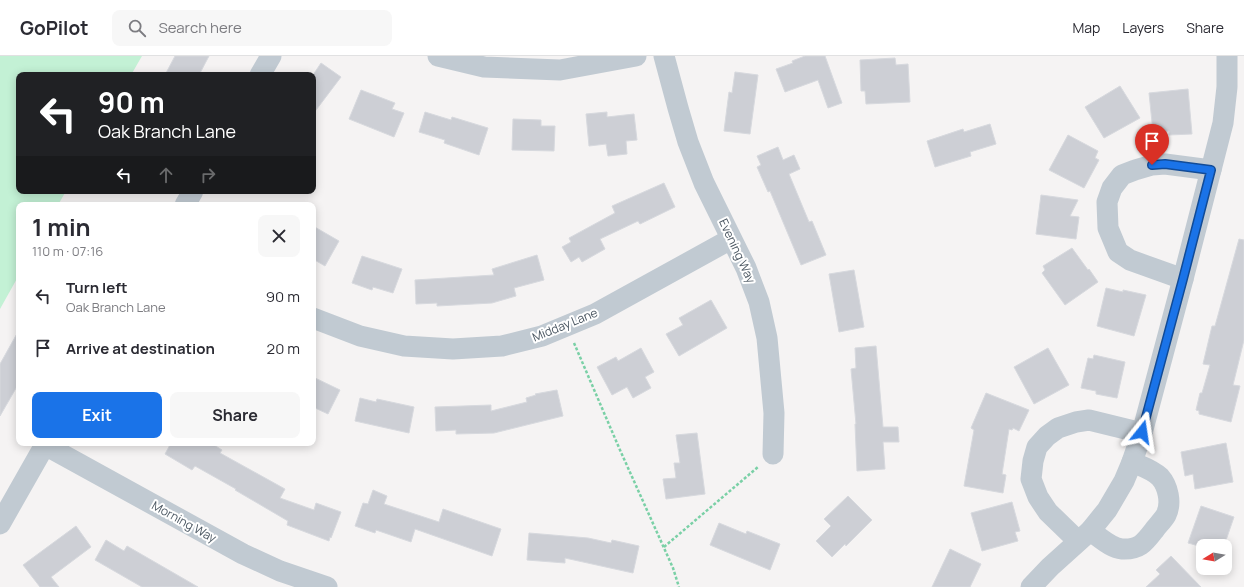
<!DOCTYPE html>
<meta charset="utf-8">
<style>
body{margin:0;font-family:Manrope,sans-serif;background:#f7f7f7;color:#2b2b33;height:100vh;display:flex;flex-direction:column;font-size:15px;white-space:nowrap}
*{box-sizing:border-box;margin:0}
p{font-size:13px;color:#7c7c81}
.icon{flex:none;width:22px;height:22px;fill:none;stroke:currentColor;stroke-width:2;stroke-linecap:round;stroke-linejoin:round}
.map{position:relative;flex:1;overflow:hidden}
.sheet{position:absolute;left:16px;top:146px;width:300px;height:244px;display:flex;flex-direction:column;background:#fff;border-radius:8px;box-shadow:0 2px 10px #0003}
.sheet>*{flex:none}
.top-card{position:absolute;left:16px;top:16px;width:300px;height:122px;border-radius:8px;box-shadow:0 2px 10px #0003;background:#202124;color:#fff;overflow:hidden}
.needle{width:26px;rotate:259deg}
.tools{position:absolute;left:1196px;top:483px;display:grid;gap:8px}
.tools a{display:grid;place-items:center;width:36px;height:36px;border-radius:8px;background:#fff;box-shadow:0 2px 10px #0003;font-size:20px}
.pin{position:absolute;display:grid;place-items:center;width:34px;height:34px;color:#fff;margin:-41px -17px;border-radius:50% 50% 50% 0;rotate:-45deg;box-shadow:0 0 4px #0007}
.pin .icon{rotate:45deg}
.me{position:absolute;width:44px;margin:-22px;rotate:15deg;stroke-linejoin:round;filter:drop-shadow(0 0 3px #0008)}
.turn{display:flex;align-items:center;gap:14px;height:84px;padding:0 16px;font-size:18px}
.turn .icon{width:52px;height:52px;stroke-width:2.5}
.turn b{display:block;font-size:28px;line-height:34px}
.lanes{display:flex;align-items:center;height:38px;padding:0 16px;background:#0003;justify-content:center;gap:20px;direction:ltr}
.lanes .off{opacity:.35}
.round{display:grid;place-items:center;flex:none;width:42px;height:42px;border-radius:8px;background:#f7f7f7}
.summary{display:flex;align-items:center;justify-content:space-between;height:68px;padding:0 16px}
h1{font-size:24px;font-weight:700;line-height:30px}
.cta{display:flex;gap:8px;margin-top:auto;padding:8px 16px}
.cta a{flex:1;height:46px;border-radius:8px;background:#1a73e8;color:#fff;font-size:16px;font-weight:700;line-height:46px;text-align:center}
.cta a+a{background:#f7f7f7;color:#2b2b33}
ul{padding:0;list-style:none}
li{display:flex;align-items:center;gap:12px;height:52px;padding:0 16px}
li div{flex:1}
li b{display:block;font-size:15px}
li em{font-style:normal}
header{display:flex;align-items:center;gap:24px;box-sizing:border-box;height:56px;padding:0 20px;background:#fff;border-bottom:1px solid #e1e1e2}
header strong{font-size:19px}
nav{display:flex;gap:22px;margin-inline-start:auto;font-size:14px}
.search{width:280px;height:36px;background:#f7f7f7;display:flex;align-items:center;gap:10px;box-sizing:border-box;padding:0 14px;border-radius:8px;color:#7c7c81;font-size:15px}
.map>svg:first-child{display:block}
.green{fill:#c3f1d5}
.building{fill:#cdcfd5;stroke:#d7d9de}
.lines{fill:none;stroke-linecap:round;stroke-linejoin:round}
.path{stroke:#7ad0a6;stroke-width:2.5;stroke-dasharray:3 2;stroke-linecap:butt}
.minor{stroke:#c1cad2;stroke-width:21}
.route-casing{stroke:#114b97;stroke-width:10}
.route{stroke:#1a73e8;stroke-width:7}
.labels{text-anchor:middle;stroke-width:4;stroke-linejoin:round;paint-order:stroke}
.street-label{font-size:12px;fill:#4a5661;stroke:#fff}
</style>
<header>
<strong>GoPilot</strong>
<div class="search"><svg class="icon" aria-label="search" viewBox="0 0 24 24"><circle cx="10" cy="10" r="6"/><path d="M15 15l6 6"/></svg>Search here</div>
<nav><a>Map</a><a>Layers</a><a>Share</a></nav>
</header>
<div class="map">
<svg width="1244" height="531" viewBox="0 0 1244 531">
<rect width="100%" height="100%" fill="#f5f3f3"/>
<path class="green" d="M0,0H142L131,19H19V135H66L58,149H19V219L0,253Z"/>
<g class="building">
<path d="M175,0H209L199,19H165Z"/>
<path d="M805,0H825L842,47L828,52L818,24L785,36L776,13L793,7L792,5Z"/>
<path d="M895,2L896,9L908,8L910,46L866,48L865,35H861L860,4Z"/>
<path d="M321,7L341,21L313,58V19Z"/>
<path d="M735,16L758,19L750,78L724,75L729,36L732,37Z"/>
<path d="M1120,30L1140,62L1104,82L1085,51Z"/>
<path d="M1188,33L1192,78L1169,79V75L1153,76L1149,37Z"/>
<path d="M361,34L395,47L392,53L404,57L394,81L349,63Z"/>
<path d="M425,56L451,64L452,61L488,72L479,99L444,87L445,84L419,76Z"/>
<path d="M607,56V61L634,58L637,84L626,85L627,98L608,100L606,88L589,90L586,58Z"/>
<path d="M513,63L541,64V70H555L554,95L512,94Z"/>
<path d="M990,68L996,88L970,96L971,100L935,111L927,85L963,73L964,76Z"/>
<path d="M1068,79L1098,95L1095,102L1099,104L1084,132L1049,114Z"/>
<path d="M778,91L783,104L794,99L800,113L789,118L809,166L812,165L826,199L801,209L770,135L768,136L757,111L761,109L757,100Z"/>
<path d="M664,127L675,151L640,168L638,165L600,183L605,193L582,206L579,201L571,206L562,191L571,186L569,182L615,157L612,150Z"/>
<path d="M1041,139L1078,144L1070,160L1079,161L1076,183L1036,178Z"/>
<path d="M313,170L339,185L325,210L313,203Z"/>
<path d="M1239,183L1244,184V284L1233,329L1240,330L1231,366L1199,358V355L1196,354L1200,337H1202L1210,309L1203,308L1212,270H1215Z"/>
<path d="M1072,192L1088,214L1089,213L1098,226L1065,249L1042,217L1045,214L1043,210Z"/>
<path d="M537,199L544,224L514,232L516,240L492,247L437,250V247L416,248L415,224L494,219L492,213Z"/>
<path d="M362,200L402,213L393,237L373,231L372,234L352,227Z"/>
<path d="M854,214L864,271L839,276L829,218Z"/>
<path d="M1106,232L1123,236V234L1146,239L1134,280L1097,270Z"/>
<path d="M711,244L727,272L679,300L666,278L683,269L679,262Z"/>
<path d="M19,274V327L0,360V308Z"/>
<path d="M876,290L883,371H898L899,386H883L885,413L857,415L855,368H856L851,313L856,312L855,292Z"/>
<path d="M641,292L654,316L645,321L651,332L633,342L627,331L612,339L597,311L616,301L618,305Z"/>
<path d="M1048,292L1069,329L1034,348L1014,311Z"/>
<path d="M1094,299L1125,306L1117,342L1096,338V335L1081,332L1088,302L1093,303Z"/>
<path d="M313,321L340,334L328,358L313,351Z"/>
<path d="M557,334L563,360L494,377L456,378V374L436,375L435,351L491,349V355L527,346L526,342L536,339L535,338Z"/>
<path d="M986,337L1029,354L1019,375L1013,372L1012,374L1009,373L1002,418L1006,419L1003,437L964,430L974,374L971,372Z"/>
<path d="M360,342L376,346L377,343L414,351L409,377L355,365Z"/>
<path d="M697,377L705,438L666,443L663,423L676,422L674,407H680L676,379Z"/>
<path d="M171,387H211L222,394L220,397L285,433L280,442L314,454L316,447L341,456L331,482L330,481L329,485L287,469L288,465L235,434L236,433L195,410L192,414L165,398Z"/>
<path d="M1226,387L1233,426L1195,433L1193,418L1185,420L1181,396Z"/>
<path d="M373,434L387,440L384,448L439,466L443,453L501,473L492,500L415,473L411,486L376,474L375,477L355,470L363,447L368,448Z"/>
<path d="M848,440L872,464L846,490L845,488L832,501L816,485L831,470L824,463Z"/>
<path d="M1012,446L1020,475L1015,476L1018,485L982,495L971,457Z"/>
<path d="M1201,450L1234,461L1224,490H1199L1188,487Z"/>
<path d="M719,467L746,478L747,475L780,488L770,514L710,489Z"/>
<path d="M76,470L91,491L51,521L59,531H40L23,509Z"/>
<path d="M529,477L588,482L611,487L612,484L639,490L633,517L565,502V507L527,504Z"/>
<path d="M106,484L124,495L127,490L198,531H142L95,504Z"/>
<path d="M950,493L981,508L970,531H932Z"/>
<path d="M1171,500L1201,531H1146L1160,518L1156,514Z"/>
</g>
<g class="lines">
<g class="path">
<path d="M574,287L620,394L673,512L679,531"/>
<path d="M664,491L758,411"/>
</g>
<g class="minor">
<path d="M438,0L484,11L560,14L636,0"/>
<path d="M664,0L678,52L688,86L704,127L746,212L759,246L767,282L774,357L773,398"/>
<path d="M260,19L271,0"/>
<path d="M185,149L193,135"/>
<path d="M1183,223L1130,204L1118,196L1108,172L1107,146L1112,132L1122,119L1135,114L1152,109L1165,108L1211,114"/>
<path d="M313,262L360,280L404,290L453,293L502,290L542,280L595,258L731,183"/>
<path d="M45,389L243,498L280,515L327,531"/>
<path d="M0,468L46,387"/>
<path d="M1090,475C1100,481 1110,492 1122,493C1140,494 1145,486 1155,473C1158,469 1163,464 1166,459C1172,447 1168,430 1160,421C1153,414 1141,410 1132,406"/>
<path d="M1078,485L1048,456L1038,441L1031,423L1033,405L1037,391L1047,380L1058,372L1076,366L1089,364L1142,377"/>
<path d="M1031,531L1050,511L1090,475L1107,454L1124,425L1132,406L1142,377L1183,223L1223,67L1227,31V0"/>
</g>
</g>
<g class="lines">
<g class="route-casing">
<path id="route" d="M1142,376L1183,223L1211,114L1165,108L1152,109"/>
</g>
<use href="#route" class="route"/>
</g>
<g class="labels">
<g class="street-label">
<text transform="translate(737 195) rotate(65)" y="4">Evening Way</text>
<text transform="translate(565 269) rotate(-22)" y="4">Midday Lane</text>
<text transform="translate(184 466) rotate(29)" y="4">Morning Way</text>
</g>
</g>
</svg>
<div class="tools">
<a><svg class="needle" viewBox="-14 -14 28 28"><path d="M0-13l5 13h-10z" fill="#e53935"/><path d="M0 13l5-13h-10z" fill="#7c7c81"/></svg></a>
</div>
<div class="pin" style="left:1152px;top:109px;background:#d93025"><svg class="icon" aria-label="arrive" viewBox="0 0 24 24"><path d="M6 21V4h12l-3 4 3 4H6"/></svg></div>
<svg class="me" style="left:1142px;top:376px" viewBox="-20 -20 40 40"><path d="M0-17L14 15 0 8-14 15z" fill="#1a73e8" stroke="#fff" stroke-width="4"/></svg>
<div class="top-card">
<div class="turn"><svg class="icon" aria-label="left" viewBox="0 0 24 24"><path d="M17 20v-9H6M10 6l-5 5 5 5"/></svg><div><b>90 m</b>Oak Branch Lane</div></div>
<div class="lanes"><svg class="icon" aria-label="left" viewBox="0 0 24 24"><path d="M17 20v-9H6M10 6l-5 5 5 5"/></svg><svg class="icon off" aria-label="ahead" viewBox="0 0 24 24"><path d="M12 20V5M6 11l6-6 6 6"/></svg><svg class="icon off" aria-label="right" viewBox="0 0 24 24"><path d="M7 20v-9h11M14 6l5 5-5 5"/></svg></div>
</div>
<section class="sheet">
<div class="summary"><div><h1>1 min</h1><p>110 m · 07:16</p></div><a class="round"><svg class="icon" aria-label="close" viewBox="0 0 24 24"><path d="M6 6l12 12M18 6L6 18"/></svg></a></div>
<ul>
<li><svg class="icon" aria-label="left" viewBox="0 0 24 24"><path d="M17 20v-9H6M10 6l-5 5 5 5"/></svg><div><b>Turn left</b><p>Oak Branch Lane</p></div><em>90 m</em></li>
<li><svg class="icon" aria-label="arrive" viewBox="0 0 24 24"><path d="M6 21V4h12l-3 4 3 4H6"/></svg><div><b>Arrive at destination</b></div><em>20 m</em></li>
</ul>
<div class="cta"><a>Exit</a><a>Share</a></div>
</section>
</div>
